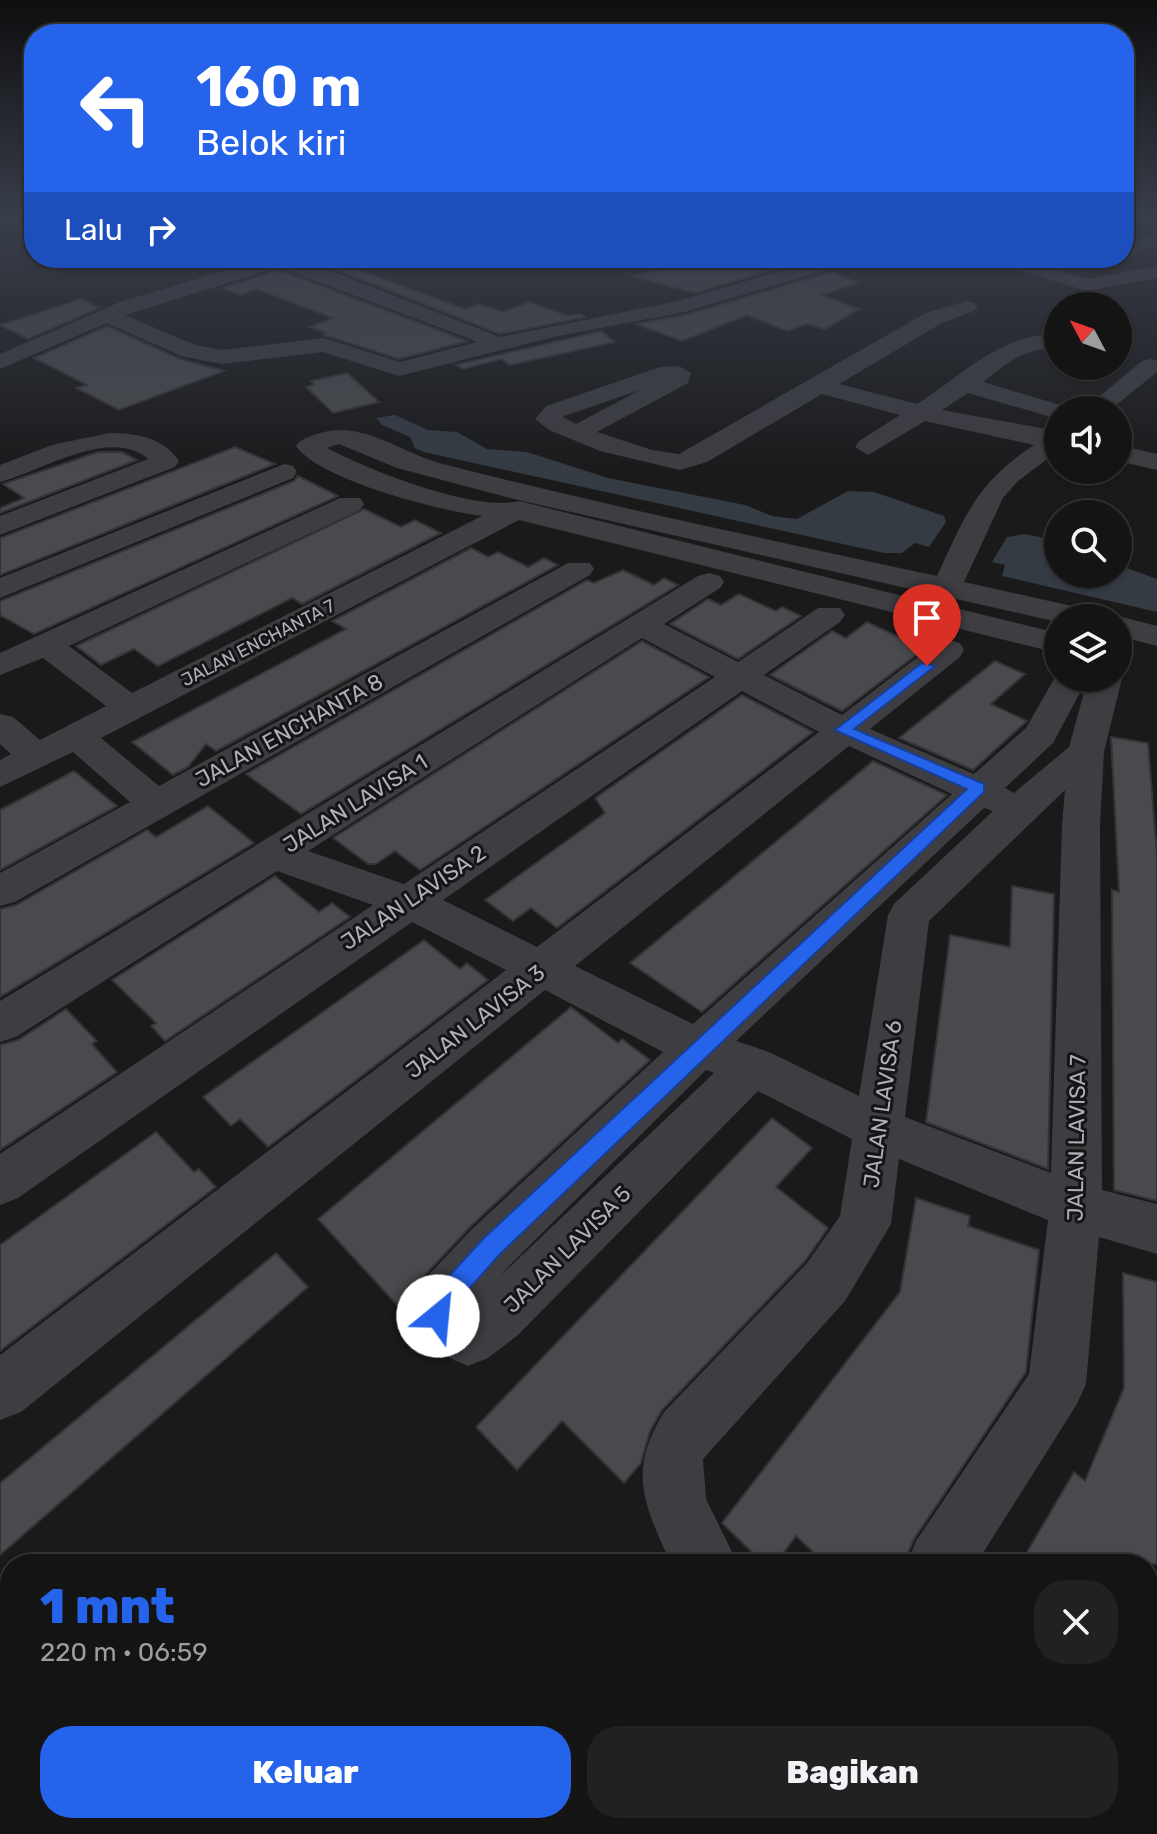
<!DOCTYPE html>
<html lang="id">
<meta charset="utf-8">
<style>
body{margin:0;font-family:Rubik,sans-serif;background:#212122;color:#f1f3f6;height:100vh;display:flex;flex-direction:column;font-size:30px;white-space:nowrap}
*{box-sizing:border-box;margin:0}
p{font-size:26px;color:#9d9ea0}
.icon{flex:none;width:44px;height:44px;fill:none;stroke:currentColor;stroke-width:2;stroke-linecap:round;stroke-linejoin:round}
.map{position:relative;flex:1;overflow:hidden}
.details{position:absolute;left:0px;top:1554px;width:1158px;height:280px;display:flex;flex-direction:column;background:#141414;border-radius:32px 32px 0 0;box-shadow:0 2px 6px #0004,0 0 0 2px #333334}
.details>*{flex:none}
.top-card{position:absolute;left:24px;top:24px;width:1110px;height:244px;border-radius:32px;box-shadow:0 2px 6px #0004,0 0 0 2px #333334;background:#2563eb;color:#fff;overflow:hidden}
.needle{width:52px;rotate:311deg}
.controls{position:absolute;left:1044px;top:292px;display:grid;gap:16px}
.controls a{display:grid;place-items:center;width:88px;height:88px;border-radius:50%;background:#141414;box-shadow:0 2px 6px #0004,0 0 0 2px #333334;font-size:40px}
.pin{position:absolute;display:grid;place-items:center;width:68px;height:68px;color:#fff;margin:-82px -34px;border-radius:50% 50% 50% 0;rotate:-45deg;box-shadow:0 0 8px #0007}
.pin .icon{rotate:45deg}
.me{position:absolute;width:88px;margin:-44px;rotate:28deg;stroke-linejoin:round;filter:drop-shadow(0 0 6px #0008)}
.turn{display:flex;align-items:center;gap:28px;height:168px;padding:0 40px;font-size:36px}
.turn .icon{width:104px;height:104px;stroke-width:2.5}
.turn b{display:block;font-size:56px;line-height:68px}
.then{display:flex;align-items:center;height:76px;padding:0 40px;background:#0003;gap:16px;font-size:30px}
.round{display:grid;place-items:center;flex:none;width:84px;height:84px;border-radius:32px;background:#212122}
.summary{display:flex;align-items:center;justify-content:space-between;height:136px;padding:0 40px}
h1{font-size:48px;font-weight:800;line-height:60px;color:#2563eb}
.button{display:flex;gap:16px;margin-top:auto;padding:16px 40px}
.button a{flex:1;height:92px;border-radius:32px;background:#2563eb;color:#fff;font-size:32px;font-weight:800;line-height:92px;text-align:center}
.button a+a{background:#212122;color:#f1f3f6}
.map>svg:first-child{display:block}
.water{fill:#353b43}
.building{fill:#494a4d;stroke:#343437;stroke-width:2}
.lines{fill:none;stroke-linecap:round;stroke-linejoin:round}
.street{fill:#3d3d42;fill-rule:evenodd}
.route{fill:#2563eb;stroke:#184099;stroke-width:2}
.labels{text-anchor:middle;stroke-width:6;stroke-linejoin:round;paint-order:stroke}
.far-street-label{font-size:18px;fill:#aeb0b9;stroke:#151516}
.street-label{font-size:22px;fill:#aeb0b9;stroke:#151516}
</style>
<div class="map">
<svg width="1157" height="1834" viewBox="0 0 1157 1834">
<rect width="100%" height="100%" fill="#1a1a1b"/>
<g class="water">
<path d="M395,415L428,430L457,432L487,449L527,452L608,478L745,505L772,516L797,519L848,491L874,492L944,516L946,522L929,547L915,543L902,553H884L424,452L415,448L410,437L382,425L376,418Z"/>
<path d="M1025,534L1058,541V574H1118V565L1157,579V612L1002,576L1005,565L992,562L1007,537Z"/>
</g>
<g class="building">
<path d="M716,258H802L807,260L694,293L631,276Z"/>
<path d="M343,264L465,309L478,304L503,312L529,302L568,316L581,314L585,317L500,334L332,268Z"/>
<path d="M279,270L464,340L468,341L399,359L324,335L326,333L310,327L333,318L257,289L241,295L223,288Z"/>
<path d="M832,272L858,283L821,295L859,309L825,329L806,324L787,331L747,315L682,341L636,324L685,315Z"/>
<path d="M81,299L100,308L28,339L0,325Z"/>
<path d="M107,326L180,359L224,371L119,410L76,388L87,385L34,358Z"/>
<path d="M601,331L615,342L510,365L501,359L463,369L456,365Z"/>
<path d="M347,373L379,402L333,413L306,387L314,385L311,381Z"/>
<path d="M235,447L275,464L0,575V538Z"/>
<path d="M98,452H122L137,460L0,513V508L24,498L3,484Z"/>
<path d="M298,476L338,496L34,634L0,615V601L294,481Z"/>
<path d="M364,509L401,527L415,520L441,533L302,604L292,598L158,666L134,649L101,665L76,646Z"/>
<path d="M471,548L488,557L498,552L528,567L544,558L558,565L216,751L206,744L188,767L173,775L132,742L346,629L332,621Z"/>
<path d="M623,570L654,585L664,578L678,585L301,814L246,774L587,580L594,583Z"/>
<path d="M739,594L776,611L782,607L801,616L738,659L670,624L708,599L721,605Z"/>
<path d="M867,622L924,649L842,711L770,675L832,631L846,638Z"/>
<path d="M642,641L709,677L420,870L395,851L376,864H368L333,838Z"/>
<path d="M995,661L1025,674L991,704L1027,721L973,770L899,738Z"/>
<path d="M742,695L813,732L557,928L531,908L513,921L485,900L605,813L595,798Z"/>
<path d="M1111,737L1148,743L1157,854V1201L1114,1190L1112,890L1119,892Z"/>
<path d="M873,761L947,795L702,1012L630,963Z"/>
<path d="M74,771L117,806L0,870V810Z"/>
<path d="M208,806L254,843L0,997V909L16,905L147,830L156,837Z"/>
<path d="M275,876L319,912L332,903L350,917L165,1041L151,1026L156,1023L112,980Z"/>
<path d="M1012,886L1054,894L1048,1169L926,1122L950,935L1010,947Z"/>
<path d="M424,940L460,969L467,963L488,980L268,1147L240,1119L231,1126L203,1097Z"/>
<path d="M571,1007L618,1043L622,1039L650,1060L471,1226L397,1305L318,1219Z"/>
<path d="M66,1009L97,1041L92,1044L117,1072L0,1150V1045L18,1040Z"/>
<path d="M772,1118L812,1148L776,1187L828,1228L805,1261L662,1410L650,1431L641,1463L624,1483L562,1421L517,1470L476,1427Z"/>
<path d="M156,1132L194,1172L199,1169L216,1187L0,1351V1245Z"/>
<path d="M916,1198L970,1216L968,1226L1039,1250L1026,1372L914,1539L903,1564H826L796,1536L775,1564H764L722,1523L900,1292Z"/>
<path d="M276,1253L308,1287L0,1555V1483Z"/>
<path d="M1123,1273L1157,1282V1564H1020L1074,1472L1085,1481L1124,1388Z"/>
</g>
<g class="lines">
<g class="street">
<path d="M1157,233V245L1124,257V244Z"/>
<path d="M267,258H298L500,337L674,302L826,258H857L854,262L684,312L558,336L399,376L323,352L222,364L181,356L107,323L0,369V354L120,302ZM279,267L465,337L477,342L400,362L324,338L222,350L195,345L125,315Z"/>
<path d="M988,258H1019L1088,279L1157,266V278L1087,291L991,262Z"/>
<path d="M967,301L974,303L978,307L974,311L942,323L839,384L917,404C964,374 1000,334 1058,334V348C1025,348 1008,362 983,382L1067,407L1069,410H1058V419L968,393L942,410L1058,431V451L1018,481L1003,498L964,582L1094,611L1099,618H1058V622L956,599L951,607L1058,633V653L519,520L101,738L159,786L568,563H590L594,569L590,575L15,902L0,906V873L130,802L73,752L0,787V760L11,754L0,744V714L13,717L40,740L106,706L43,658L0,675V653L340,498H360L364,504L360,510L69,646L132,693L482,516C441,511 319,480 296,446C301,439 308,437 317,434C360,418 401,453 443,464C606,506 772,540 937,576C965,516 976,483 1034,445L925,421L868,455L855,447L859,441L900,415L822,394L707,462L680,470L600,451L549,430L535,419L546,406L660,367L679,366L691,373L688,383L597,432L652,450L679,454L926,313ZM640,390L576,424L563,417L564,416ZM339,444L397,468L514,499L928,593L923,601L519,501C473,512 369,470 327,448Z"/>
<path d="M1150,359L1157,361V372L1110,410H1083L1142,361Z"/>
<path d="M109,433C135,433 163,437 179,461L175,467L0,535V516L148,459C110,426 40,472 0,482V465L52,445Z"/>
<path d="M1118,445L1157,454V470L1118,461Z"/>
<path d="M284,464L293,466L297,472L293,478L0,598V578Z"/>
<path d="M709,573L720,576L724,582L720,588L664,624L738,662L818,608H840L845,615L840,622L764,675L842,715L936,643L948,640L960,643L964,650L960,657L870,729L974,774L1026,728L1058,672V678H1088L1053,743L1005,788L1014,793L1069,747L1088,678H1118V672L1122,678L1104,752L1100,825L1102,1190L1157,1204V1254L1099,1237L1086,1384L1077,1404L976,1564H907L916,1541L1029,1374L1048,1220L899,1159L891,1224L845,1301L703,1459L706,1499L738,1564H671L667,1555C641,1498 630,1468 664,1412L807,1263L840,1216L852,1139L758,1091L518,1335L488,1358L468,1366C437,1353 416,1342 409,1306L417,1287L473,1228L663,1052L545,990L21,1412L0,1420V1355L506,970L412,922L18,1198L0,1205V1154L373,905L277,871L16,1037L0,1042V1001L698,576ZM642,638L715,677L404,884L308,851ZM742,691L819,732L537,947L443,900ZM849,746L952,794L693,1024L575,966ZM1065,790L1062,825L1051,1173L905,1117L929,921ZM984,808L993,811L894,904L888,915L859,1096L769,1052L736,1041ZM706,1070L714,1073L500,1276L511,1264Z"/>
<path d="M1118,616L1157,626V646L1118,636V618H1111Z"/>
<path d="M1157,1769V1834H1117L1112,1824H1148V1773Z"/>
</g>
</g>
<linearGradient id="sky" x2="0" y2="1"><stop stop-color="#0e0e0f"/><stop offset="0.46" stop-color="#383e4a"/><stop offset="1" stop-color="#383e4a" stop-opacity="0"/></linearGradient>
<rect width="1157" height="473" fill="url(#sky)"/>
<path class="route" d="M922,663L935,666L854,729L984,784V792L500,1254L450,1310L447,1325L438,1328L430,1325L425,1306L429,1298L483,1239L967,789L835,730Z"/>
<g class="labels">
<g class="far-street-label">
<text transform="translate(258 643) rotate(-27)" y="6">JALAN ENCHANTA 7</text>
</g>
<g class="street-label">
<text transform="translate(289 730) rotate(-29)" y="8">JALAN ENCHANTA 8</text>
<text transform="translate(355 803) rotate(-32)" y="8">JALAN LAVISA 1</text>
<text transform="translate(413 897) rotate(-34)" y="8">JALAN LAVISA 2</text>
<text transform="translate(475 1021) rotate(-38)" y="8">JALAN LAVISA 3</text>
<text transform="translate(882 1104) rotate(-82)" y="8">JALAN LAVISA 6</text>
<text transform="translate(1076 1138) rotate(-89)" y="8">JALAN LAVISA 7</text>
<text transform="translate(567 1249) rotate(-45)" y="8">JALAN LAVISA 5</text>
</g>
</g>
</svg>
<div class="controls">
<a><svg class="needle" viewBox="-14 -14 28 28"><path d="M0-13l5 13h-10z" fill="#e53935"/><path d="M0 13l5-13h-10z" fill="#9d9ea0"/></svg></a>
<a><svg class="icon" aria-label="sound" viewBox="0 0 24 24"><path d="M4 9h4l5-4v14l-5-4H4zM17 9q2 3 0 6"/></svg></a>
<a><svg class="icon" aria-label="search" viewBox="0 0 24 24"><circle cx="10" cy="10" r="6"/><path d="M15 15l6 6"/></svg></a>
<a><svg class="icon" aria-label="layers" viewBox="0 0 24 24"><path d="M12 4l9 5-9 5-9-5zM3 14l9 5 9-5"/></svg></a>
</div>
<div class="pin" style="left:927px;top:666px;background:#d93025"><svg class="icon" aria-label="arrive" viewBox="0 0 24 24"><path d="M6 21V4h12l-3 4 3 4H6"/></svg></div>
<svg class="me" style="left:438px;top:1316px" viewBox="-20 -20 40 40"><circle r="19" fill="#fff"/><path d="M0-13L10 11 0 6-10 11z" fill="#2563eb"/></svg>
<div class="top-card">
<div class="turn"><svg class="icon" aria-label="left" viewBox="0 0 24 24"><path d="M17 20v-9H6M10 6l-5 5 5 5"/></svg><div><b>160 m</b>Belok kiri</div></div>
<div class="then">Lalu<svg class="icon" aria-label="right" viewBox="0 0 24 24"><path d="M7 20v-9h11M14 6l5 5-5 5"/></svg></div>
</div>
<section class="details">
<div class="summary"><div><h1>1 mnt</h1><p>220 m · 06:59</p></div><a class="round"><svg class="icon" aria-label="close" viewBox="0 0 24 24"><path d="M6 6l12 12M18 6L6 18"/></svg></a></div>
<div class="button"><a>Keluar</a><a>Bagikan</a></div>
</section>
</div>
